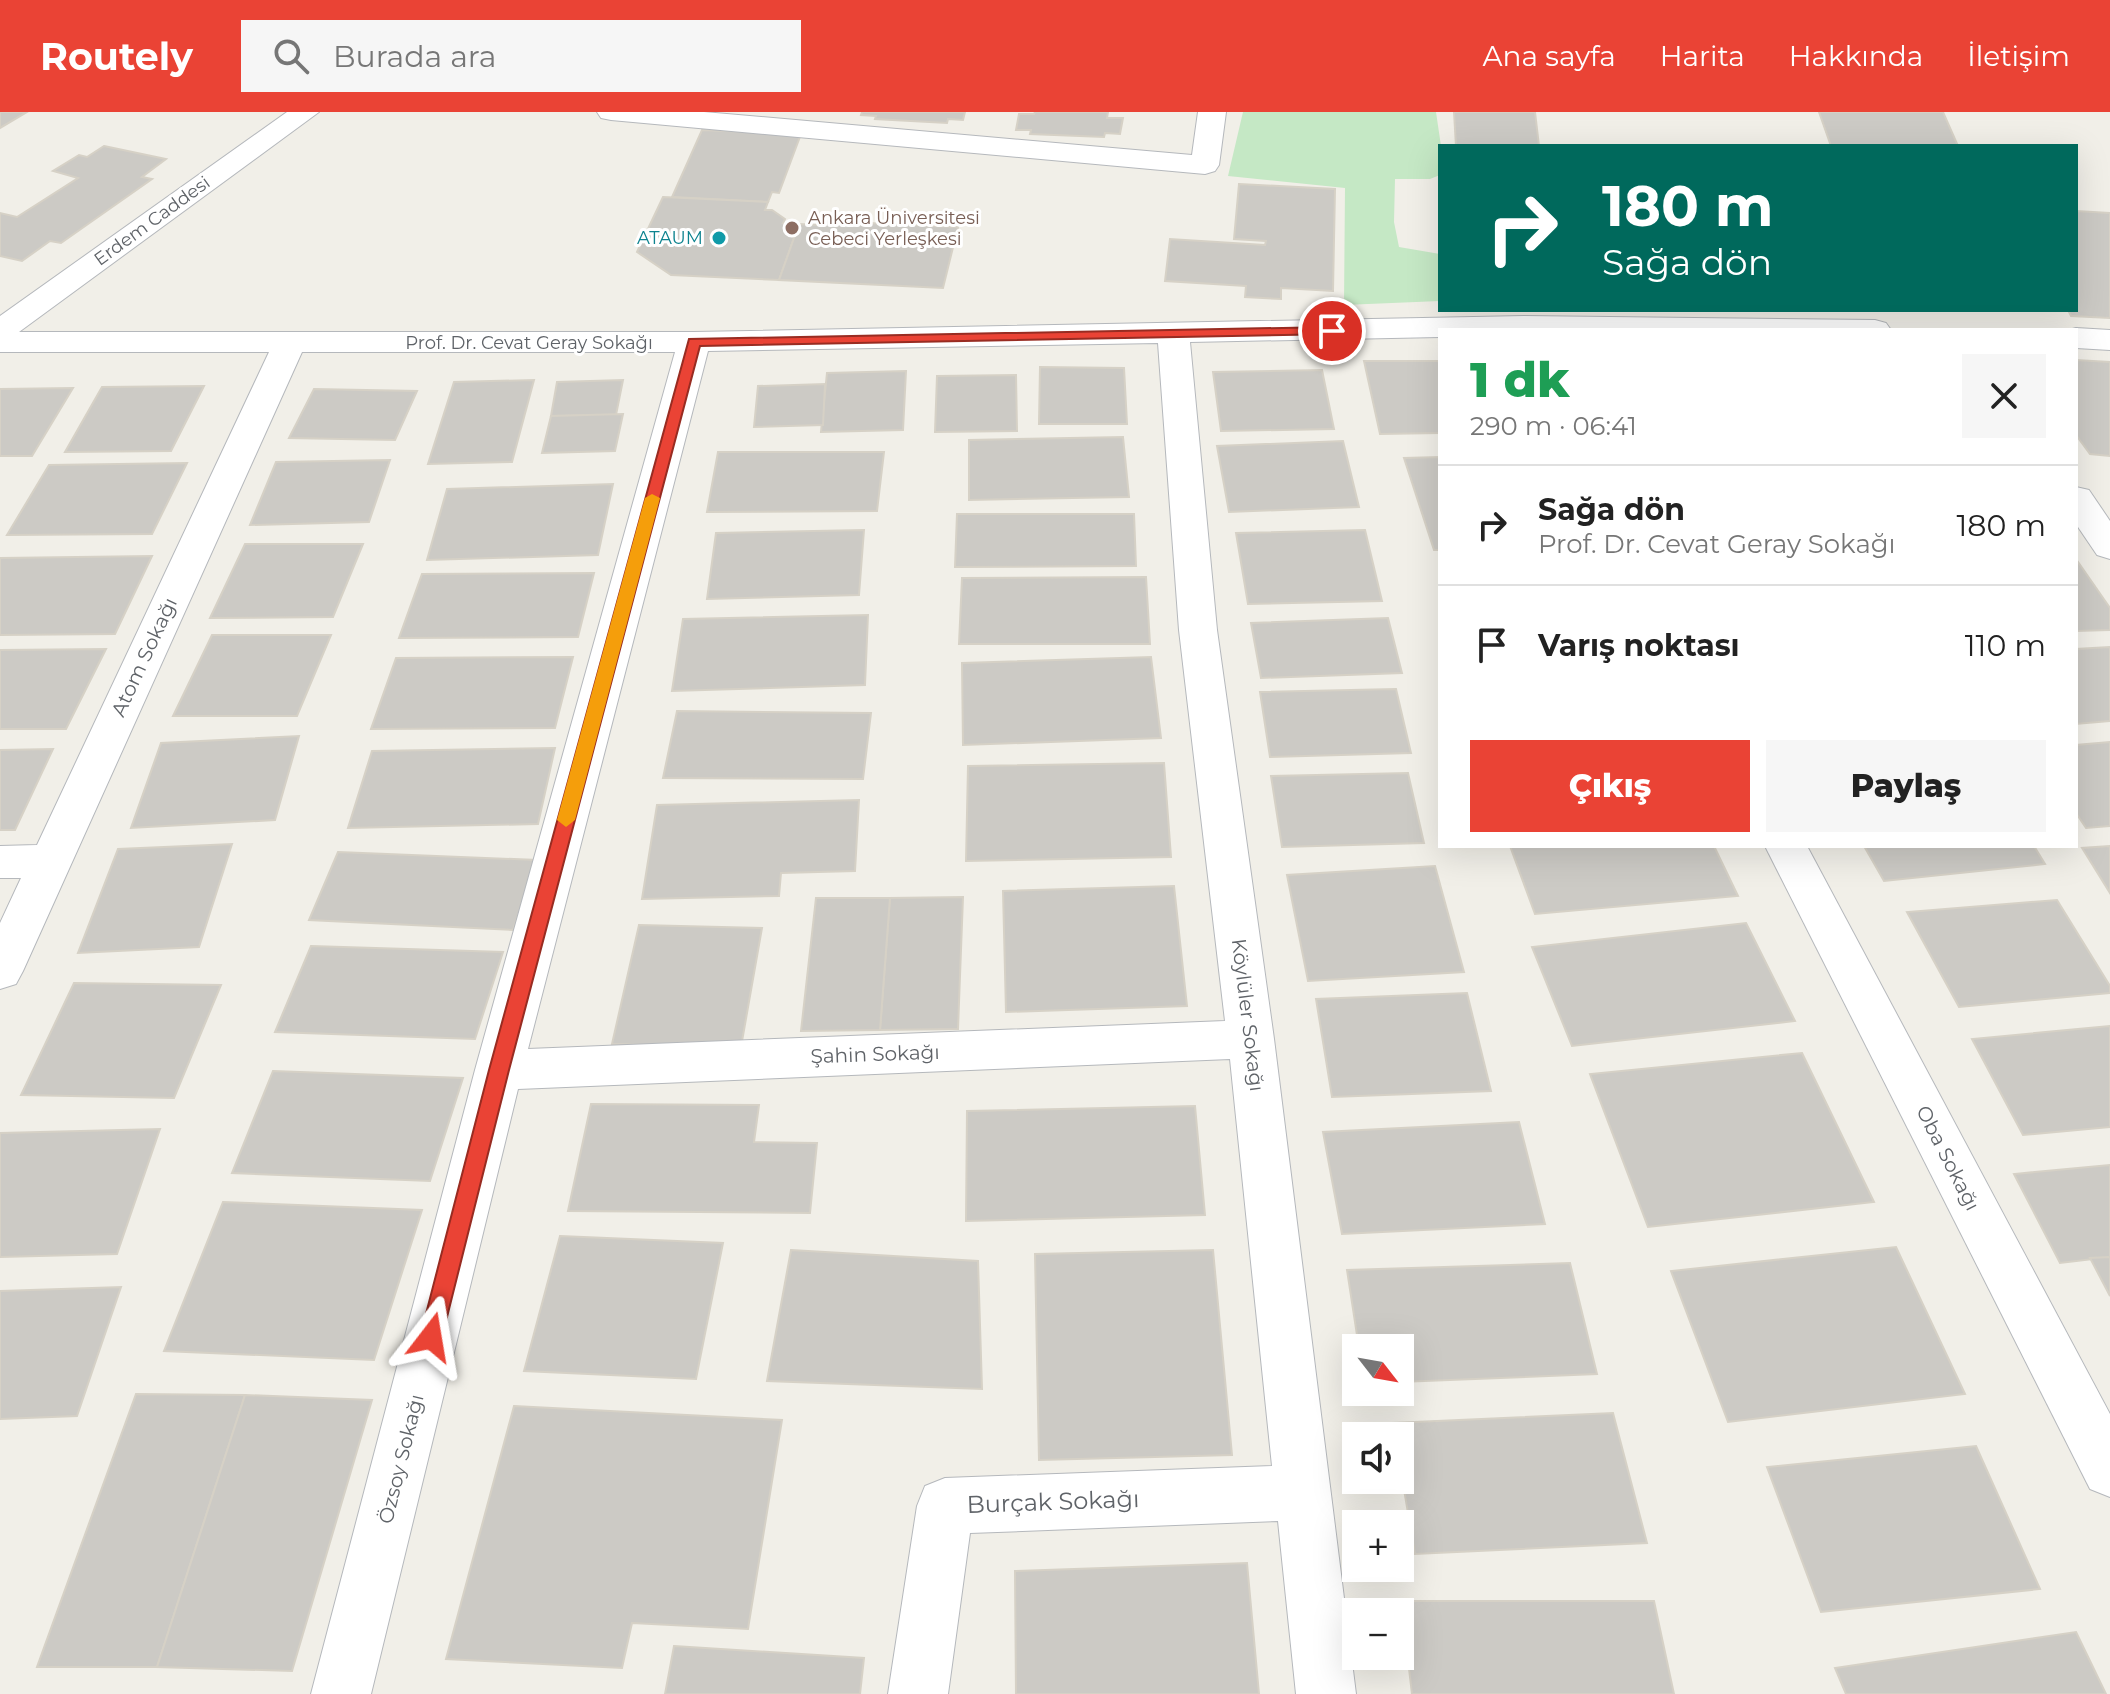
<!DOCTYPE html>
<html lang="tr">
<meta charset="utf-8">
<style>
body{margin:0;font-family:Montserrat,sans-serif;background:#f6f6f6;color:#222;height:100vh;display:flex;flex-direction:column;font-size:30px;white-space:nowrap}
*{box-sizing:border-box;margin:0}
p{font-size:26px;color:#767676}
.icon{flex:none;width:44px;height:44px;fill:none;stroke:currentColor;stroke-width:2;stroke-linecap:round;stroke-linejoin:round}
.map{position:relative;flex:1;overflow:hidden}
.sheet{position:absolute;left:1438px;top:216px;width:640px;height:520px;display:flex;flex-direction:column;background:#fff;border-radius:0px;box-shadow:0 8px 32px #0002}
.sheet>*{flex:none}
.hud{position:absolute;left:1438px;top:32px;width:640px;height:168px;border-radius:0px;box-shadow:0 8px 32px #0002;background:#00695c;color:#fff;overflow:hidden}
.needle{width:52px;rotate:121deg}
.fabs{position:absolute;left:1342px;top:1222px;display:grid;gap:16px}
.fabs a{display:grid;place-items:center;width:72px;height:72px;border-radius:0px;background:#fff;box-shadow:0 8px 32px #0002;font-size:40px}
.pin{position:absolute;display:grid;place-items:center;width:68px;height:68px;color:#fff;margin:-34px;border:4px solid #fff;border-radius:50%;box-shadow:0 2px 8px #0007}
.me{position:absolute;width:88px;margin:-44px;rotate:14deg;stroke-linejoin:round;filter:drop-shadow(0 0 6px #0008)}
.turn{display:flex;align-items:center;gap:28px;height:168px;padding:0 32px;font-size:36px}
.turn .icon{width:104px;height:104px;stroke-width:2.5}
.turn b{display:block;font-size:56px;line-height:68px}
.round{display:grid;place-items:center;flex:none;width:84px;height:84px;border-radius:0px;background:#f6f6f6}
.headline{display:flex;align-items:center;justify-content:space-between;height:136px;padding:0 32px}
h1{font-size:48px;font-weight:800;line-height:60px;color:#1e9e55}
.action{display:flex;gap:16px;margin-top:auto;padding:16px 32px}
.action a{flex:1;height:92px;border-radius:0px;background:#ea4335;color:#fff;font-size:32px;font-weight:800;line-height:92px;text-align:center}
.action a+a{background:#f6f6f6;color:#222}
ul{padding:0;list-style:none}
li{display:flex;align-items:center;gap:24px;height:120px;padding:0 32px;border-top:2px solid #e0e0e0}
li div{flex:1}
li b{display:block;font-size:30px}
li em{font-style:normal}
header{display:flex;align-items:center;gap:48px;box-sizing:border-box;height:112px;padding:0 40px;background:#ea4335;color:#fff}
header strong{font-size:38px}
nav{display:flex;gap:44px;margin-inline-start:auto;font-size:28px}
.search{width:560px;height:72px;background:#f6f6f6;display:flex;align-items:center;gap:20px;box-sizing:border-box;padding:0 28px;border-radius:0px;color:#767676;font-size:30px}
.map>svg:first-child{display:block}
.green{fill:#c5e8c5}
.building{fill:#cccac5;stroke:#d6d1c6;stroke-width:2}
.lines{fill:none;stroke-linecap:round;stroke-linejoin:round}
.minor-casing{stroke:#b5b8bc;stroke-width:2}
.minor{fill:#fff;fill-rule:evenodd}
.route{fill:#ea4335;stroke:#982c22;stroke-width:2}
.slow{fill:#f59e0b}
.education-dot{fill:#8d6e63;stroke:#fff;stroke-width:3}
.culture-dot{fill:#0f9aa8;stroke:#fff;stroke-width:3}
.labels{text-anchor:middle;stroke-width:6;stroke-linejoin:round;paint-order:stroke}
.far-education-label{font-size:18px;fill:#785e54;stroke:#fff;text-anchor:start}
.far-street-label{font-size:18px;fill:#5f6368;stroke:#fff}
.far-culture-label{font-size:18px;fill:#0d838f;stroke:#fff;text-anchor:end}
.street-label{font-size:20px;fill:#5f6368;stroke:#fff}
.near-street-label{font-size:24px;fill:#5f6368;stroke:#fff}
</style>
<header>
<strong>Routely</strong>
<div class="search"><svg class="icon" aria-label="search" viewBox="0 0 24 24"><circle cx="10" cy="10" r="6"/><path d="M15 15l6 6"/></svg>Burada ara</div>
<nav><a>Ana sayfa</a><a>Harita</a><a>Hakkında</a><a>İletişim</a></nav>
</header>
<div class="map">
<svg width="2110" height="1582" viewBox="0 0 2110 1582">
<rect width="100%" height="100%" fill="#f1efe8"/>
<path class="green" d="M1243,0H1436L1441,34L1440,63L1430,67H1395L1394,110L1399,135L1440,142V189L1344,193L1345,76L1228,64Z"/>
<g class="building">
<path d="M0,0H27L0,16Z"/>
<path d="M862,0H965L963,8L948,7L947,11L875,7L876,4L861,3Z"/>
<path d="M1035,0H1108L1107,6H1123L1120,22L1105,21L1104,25L1030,22L1031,18H1016L1019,2H1034Z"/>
<path d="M1454,0H1535L1539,34H1456Z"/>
<path d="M1819,0H1943L1958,34H1831Z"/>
<path d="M702,18L801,22L779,81L772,80L768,90L672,85Z"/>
<path d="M104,34L166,47L142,65L152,67L61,131L50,129L22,149L0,144V101L17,105L78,66L53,59L79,43L87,45Z"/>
<path d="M1239,72L1335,77L1333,179L1281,176V187L1245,185L1246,174L1165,169L1170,127L1265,133L1266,129L1234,127Z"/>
<path d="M663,85L768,90L765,98H772L785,107L783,111L799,112L779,168L671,163L637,140Z"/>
<path d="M2076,99L2110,101V206L2071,204L2068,198H2076Z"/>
<path d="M822,109L958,115L943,176L779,168L799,112L820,113Z"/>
<path d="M2076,248L2110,250V344L2090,342L2076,323Z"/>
<path d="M1364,249H1440V321L1380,322Z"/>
<path d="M1040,255L1124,256L1127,312H1039Z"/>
<path d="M1322,258L1334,317L1221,319L1213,260Z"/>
<path d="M906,259L903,318L821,320L827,261Z"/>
<path d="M1016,263L1017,319L935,320L937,264Z"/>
<path d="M534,268L512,350L428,352L454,270Z"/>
<path d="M623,268L616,303L551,304L557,270Z"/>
<path d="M825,272L823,313L754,315L758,274Z"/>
<path d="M204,274L171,339L65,340L102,275Z"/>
<path d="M73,276L32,344H0V277Z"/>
<path d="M314,277L417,279L395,328L289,326Z"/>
<path d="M623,302L615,339L542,341L551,304Z"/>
<path d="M1123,325L1129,385L969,388V328Z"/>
<path d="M1343,329L1359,395L1229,400L1217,334Z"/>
<path d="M718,340H884L877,399L707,400Z"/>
<path d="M1440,345V438H1434L1404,346Z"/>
<path d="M390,348L369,410L250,413L276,350Z"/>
<path d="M187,351L152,422L7,423L49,353Z"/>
<path d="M613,372L598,443L427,448L447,377Z"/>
<path d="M957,402H1134L1136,454L955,455Z"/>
<path d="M864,418L859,483L707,487L716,421Z"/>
<path d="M1365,418L1382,489L1248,492L1236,421Z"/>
<path d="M245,432H363L333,505L210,506Z"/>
<path d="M152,444L115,522L0,523V446Z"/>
<path d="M2076,447L2110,496V518L2076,519Z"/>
<path d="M594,461L578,525L399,526L422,462Z"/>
<path d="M1146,465L1150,532H959L962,466Z"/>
<path d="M868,503L865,573L672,579L683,507Z"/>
<path d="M1388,506L1402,561L1261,566L1251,511Z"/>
<path d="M212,523H331L297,604H173Z"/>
<path d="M2110,535V609L2076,612V537Z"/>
<path d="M106,537L66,617H0V538Z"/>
<path d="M573,545L555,616L371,617L396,546Z"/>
<path d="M1151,545L1161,626L963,633L962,551Z"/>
<path d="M1396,577L1411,641L1270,645L1260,580Z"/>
<path d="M677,599L871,601L863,667L663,666Z"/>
<path d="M299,624L275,708L131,716L161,631Z"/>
<path d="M2110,630V714L2086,716L2076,701V633Z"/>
<path d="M555,636L538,712L348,716L372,639Z"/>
<path d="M53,637L15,718H0V638Z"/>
<path d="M1164,651L1171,745L966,749L968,654Z"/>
<path d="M1408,661L1424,731L1282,735L1271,664Z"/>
<path d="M859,688L855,759L781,761L779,784L642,787L657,693Z"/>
<path d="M232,732L199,835L78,841L118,737Z"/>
<path d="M1510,734H1714L1738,784L1535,802Z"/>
<path d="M1864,734H2034L2045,752L1884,769Z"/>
<path d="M2110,734V781L2082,736Z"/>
<path d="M338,740L537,748L513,818L309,808Z"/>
<path d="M1435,754L1464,860L1308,869L1287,763Z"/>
<path d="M1174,774L1187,894L1006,900L1003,779Z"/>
<path d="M963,785L958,917L880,918L890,786Z"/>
<path d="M816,786H890L880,918L801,919Z"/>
<path d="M2057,788L2110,874V881L1959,895L1907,800Z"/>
<path d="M1746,811L1795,909L1572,934L1532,835Z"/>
<path d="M639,813L762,816L741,935L612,932Z"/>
<path d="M311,834L503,840L475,927L275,920Z"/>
<path d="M74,871L221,873L174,986L21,983Z"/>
<path d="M1467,881L1491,979L1332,985L1316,887Z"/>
<path d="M2110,914V1015L2023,1023L1972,927Z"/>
<path d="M1802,941L1874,1090L1648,1115L1590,962Z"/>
<path d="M273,959L463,966L430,1069L232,1061Z"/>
<path d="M591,992L759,993L754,1030L817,1031L810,1101L568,1099Z"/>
<path d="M1195,994L1205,1103L966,1109L967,999Z"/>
<path d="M1519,1010L1545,1112L1342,1122L1323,1020Z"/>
<path d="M160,1017L117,1142L0,1145V1021Z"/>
<path d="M2110,1053V1145L2060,1151L2014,1062Z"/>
<path d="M223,1090L422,1098L374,1248L164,1239Z"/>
<path d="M560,1124L723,1131L696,1267L524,1259Z"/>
<path d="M1896,1135L1965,1282L1728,1310L1671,1159Z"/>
<path d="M791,1138L978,1149L982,1277L767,1269Z"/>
<path d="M1213,1138L1232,1343L1039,1348L1035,1142Z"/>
<path d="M2110,1145V1184L2090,1146Z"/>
<path d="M1570,1151L1597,1262L1400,1270V1236H1359L1347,1158Z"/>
<path d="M121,1175L77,1304L0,1307V1179Z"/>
<path d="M136,1282L245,1283L157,1555H37Z"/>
<path d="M245,1283L372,1288L292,1559L157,1555Z"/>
<path d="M514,1294L782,1308L748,1517L632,1511L622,1556L446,1547Z"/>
<path d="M1613,1301L1647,1431L1415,1442L1400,1354V1324H1395L1393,1311Z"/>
<path d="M1976,1334L2040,1477L1821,1500L1767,1355Z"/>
<path d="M1247,1451L1259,1582H1016L1015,1459Z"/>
<path d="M1401,1489H1654L1674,1582H1412Z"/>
<path d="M2076,1520L2106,1582H1846L1835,1556Z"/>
<path d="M674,1534L864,1546L860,1582H665Z"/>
</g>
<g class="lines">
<g class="minor-casing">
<g id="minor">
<path d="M287,0H319L19,220H694L1524,204L1875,208L1886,211L1891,218H1440V225L1190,230L1217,518L1274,927L1356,1582H1296L1278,1409L970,1421L948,1582H888L917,1394L925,1374L945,1366L1272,1354L1230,947L518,977L371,1582H311L475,958L675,240H302L23,859L16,872L0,877V811L21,766H0V734L37,733L269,240H0V204ZM1158,231L1179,518L1225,909L528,937L708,239Z"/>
<path d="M597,0H704L1192,43L1198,0H1226L1219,53L1215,59L1205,62L611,8L601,6Z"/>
<path d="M2076,216L2110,218V238L2076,236V218H2069Z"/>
<path d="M2076,375L2089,378L2110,409V447L2097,443L2076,412Z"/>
<path d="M1765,734H1807L2110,1302V1385L2090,1377Z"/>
</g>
</g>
<use href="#minor" class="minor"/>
</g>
<path class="route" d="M1332,215L1339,219L1337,222L700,234L509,958L442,1225L439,1232L431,1235L424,1232L420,1225L489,958L689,227Z"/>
<path class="slow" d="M652,382L660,386L575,708L566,715L557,708L645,386Z"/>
<circle class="education-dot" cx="792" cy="116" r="8"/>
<circle class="culture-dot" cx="719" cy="126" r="8"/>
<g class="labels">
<g class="far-education-label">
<text x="808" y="112">Ankara Üniversitesi<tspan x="808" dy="21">Cebeci Yerleşkesi</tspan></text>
</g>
<g class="far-street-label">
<text transform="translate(152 109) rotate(-36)" y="6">Erdem Caddesi</text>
<text x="529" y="237">Prof. Dr. Cevat Geray Sokağı</text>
</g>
<g class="far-culture-label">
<text x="703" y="132">ATAUM</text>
</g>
<g class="street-label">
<text transform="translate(144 545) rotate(-65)" y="7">Atom Sokağı</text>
<text transform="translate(1248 903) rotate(83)" y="7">Köylüler Sokağı</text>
<text transform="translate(875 942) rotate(-2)" y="7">Şahin Sokağı</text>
<text transform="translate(1948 1046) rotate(63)" y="7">Oba Sokağı</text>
<text transform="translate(401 1347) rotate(-76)" y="7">Özsoy Sokağı</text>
</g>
<g class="near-street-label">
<text transform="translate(1053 1390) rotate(-2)" y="8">Burçak Sokağı</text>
</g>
</g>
</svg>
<div class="fabs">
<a><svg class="needle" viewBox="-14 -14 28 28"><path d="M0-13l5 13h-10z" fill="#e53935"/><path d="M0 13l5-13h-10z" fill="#767676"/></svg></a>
<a><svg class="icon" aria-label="sound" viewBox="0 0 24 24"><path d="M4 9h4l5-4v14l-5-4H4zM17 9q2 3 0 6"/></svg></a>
<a>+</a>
<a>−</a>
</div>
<div class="pin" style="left:1332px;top:219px;background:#d93025"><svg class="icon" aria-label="arrive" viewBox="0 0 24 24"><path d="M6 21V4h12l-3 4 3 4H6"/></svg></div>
<svg class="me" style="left:431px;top:1225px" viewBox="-20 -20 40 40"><path d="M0-17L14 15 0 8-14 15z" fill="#ea4335" stroke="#fff" stroke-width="4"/></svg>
<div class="hud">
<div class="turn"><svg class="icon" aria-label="right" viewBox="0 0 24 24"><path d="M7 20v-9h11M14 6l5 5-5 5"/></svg><div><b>180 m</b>Sağa dön</div></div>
</div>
<section class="sheet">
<div class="headline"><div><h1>1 dk</h1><p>290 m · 06:41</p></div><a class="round"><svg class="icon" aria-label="close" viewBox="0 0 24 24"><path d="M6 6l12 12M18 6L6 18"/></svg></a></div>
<ul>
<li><svg class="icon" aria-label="right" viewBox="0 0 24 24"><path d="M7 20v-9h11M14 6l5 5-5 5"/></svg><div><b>Sağa dön</b><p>Prof. Dr. Cevat Geray Sokağı</p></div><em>180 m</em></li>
<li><svg class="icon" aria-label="arrive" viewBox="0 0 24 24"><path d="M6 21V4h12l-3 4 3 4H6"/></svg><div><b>Varış noktası</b></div><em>110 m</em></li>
</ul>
<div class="action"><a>Çıkış</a><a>Paylaş</a></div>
</section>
</div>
